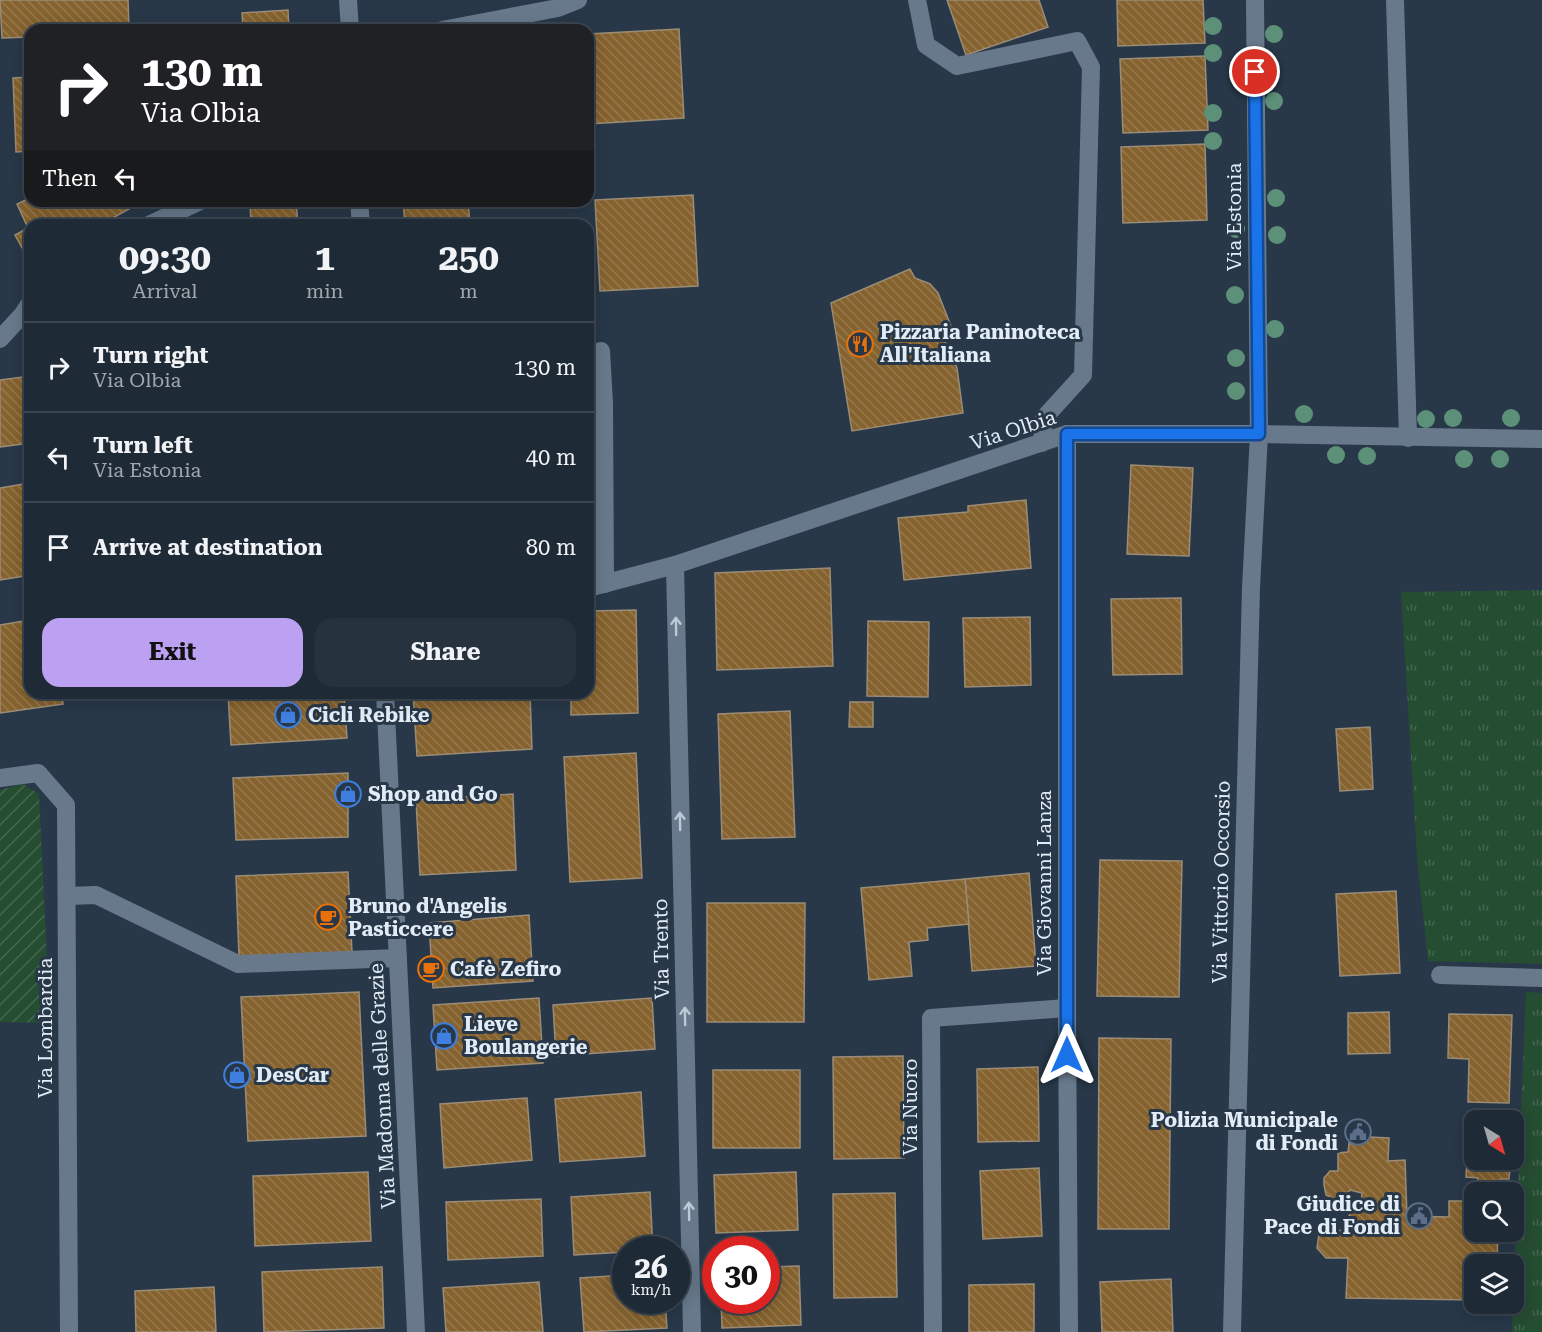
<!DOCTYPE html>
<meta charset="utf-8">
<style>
body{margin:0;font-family:"Roboto Serif",serif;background:#26323e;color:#f1f3f6;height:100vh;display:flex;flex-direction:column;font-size:22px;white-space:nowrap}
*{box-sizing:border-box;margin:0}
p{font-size:20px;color:#a1a7ad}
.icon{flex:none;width:33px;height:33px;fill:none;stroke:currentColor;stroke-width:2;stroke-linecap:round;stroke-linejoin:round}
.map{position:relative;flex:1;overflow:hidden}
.panel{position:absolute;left:24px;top:219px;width:570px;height:480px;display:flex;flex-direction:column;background:#1e2a36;border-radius:18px;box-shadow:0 3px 15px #0003,0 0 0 2px #3c4651}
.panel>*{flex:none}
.top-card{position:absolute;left:24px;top:24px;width:570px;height:183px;border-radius:18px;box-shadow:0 3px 15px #0003,0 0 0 2px #3c4651;background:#202124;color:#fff;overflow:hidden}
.needle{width:39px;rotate:143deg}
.controls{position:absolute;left:1464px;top:1110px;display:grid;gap:12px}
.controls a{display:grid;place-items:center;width:60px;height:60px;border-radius:12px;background:#1e2a36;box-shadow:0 3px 15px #0003,0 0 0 2px #3c4651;font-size:30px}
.speed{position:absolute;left:612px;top:1236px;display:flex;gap:12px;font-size:30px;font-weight:700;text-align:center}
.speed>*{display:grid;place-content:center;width:78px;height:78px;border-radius:50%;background:#1e2a36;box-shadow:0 3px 15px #0003,0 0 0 2px #3c4651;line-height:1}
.speed small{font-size:15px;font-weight:400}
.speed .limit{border:9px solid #d22;background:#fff;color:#111}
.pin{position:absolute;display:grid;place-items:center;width:51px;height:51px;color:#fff;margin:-26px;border:3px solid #fff;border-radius:50%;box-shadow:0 2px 6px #0007}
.me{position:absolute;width:66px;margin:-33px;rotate:0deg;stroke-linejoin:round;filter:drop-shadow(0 0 4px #0008)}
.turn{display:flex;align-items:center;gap:21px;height:126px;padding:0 18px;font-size:27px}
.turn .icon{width:78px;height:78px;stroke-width:2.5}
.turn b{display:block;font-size:42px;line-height:51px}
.then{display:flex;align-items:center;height:57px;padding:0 18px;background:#0003;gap:12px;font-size:22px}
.eta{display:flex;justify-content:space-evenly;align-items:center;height:102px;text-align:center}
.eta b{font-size:36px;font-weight:700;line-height:42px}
.button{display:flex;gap:12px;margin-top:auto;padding:12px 18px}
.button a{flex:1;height:69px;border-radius:18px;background:#bca0f2;color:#111;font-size:24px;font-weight:700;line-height:69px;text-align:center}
.button a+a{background:#26323e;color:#f1f3f6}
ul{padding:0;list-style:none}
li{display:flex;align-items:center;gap:18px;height:90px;padding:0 18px;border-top:2px solid #3c4651}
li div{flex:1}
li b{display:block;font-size:22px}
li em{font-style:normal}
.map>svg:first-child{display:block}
.grass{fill:url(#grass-tufts)}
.garden{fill:url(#garden-furrows)}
.building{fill:url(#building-back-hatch);stroke:#9b8c77;stroke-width:1.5}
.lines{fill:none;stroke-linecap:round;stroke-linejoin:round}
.minor{stroke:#67798b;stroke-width:18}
.tree{fill:#5d9078}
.oneway{stroke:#bdcad6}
.route-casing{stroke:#114b97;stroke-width:15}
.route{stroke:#1a73e8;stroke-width:10}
.labels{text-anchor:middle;stroke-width:6;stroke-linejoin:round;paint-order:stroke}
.street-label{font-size:20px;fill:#e2ecf6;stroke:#283848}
.poi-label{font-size:20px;font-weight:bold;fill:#e2ecf6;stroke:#283848;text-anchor:start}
</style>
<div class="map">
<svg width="1542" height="1332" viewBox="0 0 1542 1332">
<defs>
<pattern id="grass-tufts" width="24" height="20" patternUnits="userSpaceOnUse" patternTransform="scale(1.5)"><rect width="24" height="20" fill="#254d32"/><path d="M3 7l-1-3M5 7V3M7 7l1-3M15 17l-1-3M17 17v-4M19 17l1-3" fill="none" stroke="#446750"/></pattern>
<pattern id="garden-furrows" width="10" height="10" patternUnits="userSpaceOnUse" patternTransform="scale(1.5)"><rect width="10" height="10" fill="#254d32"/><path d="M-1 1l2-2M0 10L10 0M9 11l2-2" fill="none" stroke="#446750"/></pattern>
<pattern id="building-back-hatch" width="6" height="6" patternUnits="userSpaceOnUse" patternTransform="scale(1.5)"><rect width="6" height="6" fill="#85622e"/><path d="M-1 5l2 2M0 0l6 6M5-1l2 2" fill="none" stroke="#96794d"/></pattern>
</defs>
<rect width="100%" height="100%" fill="#283848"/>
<g class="grass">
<path d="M1542,590V964L1428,961L1417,857L1401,592Z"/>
<path d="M1526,992L1542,993V1332H1512Z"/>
</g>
<path class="garden" d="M23,784L39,794L50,1023L0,1022V790Z"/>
<g class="building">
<path d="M0,0H128L129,30H30V37L2,38Z"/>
<path d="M947,0H1039L1048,27L966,55Z"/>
<path d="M1117,0H1203L1205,43L1118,46Z"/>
<path d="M288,10L289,30H243L242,13Z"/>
<path d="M679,29L684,118L589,124L588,34Z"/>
<path d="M1205,56L1208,130L1123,133L1120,59Z"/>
<path d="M30,77V151L16,152L13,78Z"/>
<path d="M1205,144L1207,220L1123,223L1121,147Z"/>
<path d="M693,195L698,286L600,291L595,200Z"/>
<path d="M30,198V201H61L65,208L78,201H128L131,208L100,225H30V262L15,235L28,228L17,204Z"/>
<path d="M296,201L298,225H251L250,202Z"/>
<path d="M403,201H468L470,225H405Z"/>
<path d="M910,269L915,278L930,284L938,293L954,334L944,339L957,368L963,413L852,431L831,303Z"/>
<path d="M30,376V443L0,447V380Z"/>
<path d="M1131,465L1193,468L1189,556L1127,554Z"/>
<path d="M30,483V575L0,580V488Z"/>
<path d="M1026,500L1031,568L904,580L898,518L968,512V506Z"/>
<path d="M830,568L833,666L717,670L715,573Z"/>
<path d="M1181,598L1182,674L1113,675L1111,599Z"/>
<path d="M636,610L638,713L571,715V693H588V611Z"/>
<path d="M1030,617L1031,685L965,687L963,618Z"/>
<path d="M30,620V693H62L63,704L0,713V625Z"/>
<path d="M868,621L929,622L928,697L867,696Z"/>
<path d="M228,693H344L347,738L231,745Z"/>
<path d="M413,693H530L532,749L417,756Z"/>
<path d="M850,702H873V727H849Z"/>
<path d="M790,711L795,837L722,839L718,714Z"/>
<path d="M1370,727L1373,789L1340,791L1336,729Z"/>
<path d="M636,753L642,878L570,882L564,757Z"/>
<path d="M348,773V837L236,840L233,778Z"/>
<path d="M513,794L516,870L420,875L416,800Z"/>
<path d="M1100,860L1182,861L1179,997L1097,996Z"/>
<path d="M348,872L352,952L239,956L236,876Z"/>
<path d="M1029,873L1036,966L972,971L965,879Z"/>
<path d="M965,879L969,924L927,928L928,940L909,942L912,976L869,980L861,888Z"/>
<path d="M1396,891L1400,973L1340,976L1336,894Z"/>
<path d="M707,903H805L804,1022H707Z"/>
<path d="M529,915L533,981L433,988L429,923Z"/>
<path d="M359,992L366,1136L248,1141L241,997Z"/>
<path d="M539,998L543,1063L437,1070L433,1005Z"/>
<path d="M652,998L655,1049L556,1056L553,1005Z"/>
<path d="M1389,1012L1390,1053L1348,1054V1013Z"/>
<path d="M1449,1014L1512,1015L1509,1103L1468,1102L1469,1059L1448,1058Z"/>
<path d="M1099,1038L1171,1039L1169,1229H1098Z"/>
<path d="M903,1056L904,1158L834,1159L833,1057Z"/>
<path d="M1038,1067L1039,1141L978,1142L977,1069Z"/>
<rect x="713" y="1070" width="87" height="78"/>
<path d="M641,1092L645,1156L560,1162L555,1099Z"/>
<path d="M527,1098L532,1160L444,1168L440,1104Z"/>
<path d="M1350,1136L1389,1138L1388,1161L1405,1160L1407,1216L1449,1217V1201H1474V1232H1498L1497,1261L1508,1262L1507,1264H1474V1300L1346,1298L1348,1258H1326L1317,1248L1319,1234L1333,1227L1347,1234L1350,1209H1360L1362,1193L1350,1190L1344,1197L1334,1199L1326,1195L1324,1185V1178L1330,1171H1338V1153L1348,1152Z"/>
<path d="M1468,1139H1474V1160H1511L1509,1179H1500L1499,1192H1477L1478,1178L1466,1177Z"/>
<path d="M1039,1168L1042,1236L983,1239L980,1171Z"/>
<path d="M368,1172L371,1241L255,1246L253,1176Z"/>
<path d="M796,1172L798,1230L716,1233L714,1175Z"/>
<path d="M650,1192L653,1250H626V1252L574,1255L571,1197Z"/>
<path d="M895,1193L897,1297L834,1298L833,1194Z"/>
<path d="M541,1199L543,1256L448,1260L446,1202Z"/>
<path d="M799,1266L801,1325L722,1328L721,1300H766V1267Z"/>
<path d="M382,1267L384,1328L264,1332L262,1272Z"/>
<path d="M626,1275V1300H665L667,1328L584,1332L580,1278Z"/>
<path d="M1171,1279L1173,1332H1102L1100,1282Z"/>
<path d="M539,1282L543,1332H446L443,1288Z"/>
<path d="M1034,1284V1332H969V1285Z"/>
<path d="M214,1287L216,1332H136L135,1291Z"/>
</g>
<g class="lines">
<g class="minor">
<path d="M348,0L350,30"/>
<path d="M917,0L926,45L957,66L1077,41L1091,67L1083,375L1044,418L1042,443"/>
<path d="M1395,0L1408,438"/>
<path d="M442,30L558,8L578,0"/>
<path d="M359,201L361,225"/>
<path d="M149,225L200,201"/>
<path d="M0,339L23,314L30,303"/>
<path d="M601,351L604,403L605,584"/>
<path d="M1067,434V1008L1069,1332"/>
<path d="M675,565L692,1332"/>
<path d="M588,588L675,565L1067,434H1259L1542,439"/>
<path d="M385,693L416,1332"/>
<path d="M0,778L38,773L66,805L69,1332"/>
<path d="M67,896L96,895L238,964L398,958"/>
<path d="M1440,975L1542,978"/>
<path d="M933,1332L931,1018L1067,1008"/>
<path d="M1232,1332L1251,588L1259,434L1255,0"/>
</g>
</g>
<g class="tree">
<circle cx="1213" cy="26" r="9"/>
<circle cx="1274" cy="34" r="9"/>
<circle cx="1213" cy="53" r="9"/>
<circle cx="1274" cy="101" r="9"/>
<circle cx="1213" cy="113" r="9"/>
<circle cx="1213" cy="141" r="9"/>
<circle cx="1276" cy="198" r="9"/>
<circle cx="1236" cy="229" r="9"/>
<circle cx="1277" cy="235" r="9"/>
<circle cx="1235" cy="295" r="9"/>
<circle cx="1275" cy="329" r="9"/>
<circle cx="1236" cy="358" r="9"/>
<circle cx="1236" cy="391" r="9"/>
<circle cx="1304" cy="414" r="9"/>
<circle cx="1453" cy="418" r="9"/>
<circle cx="1511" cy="418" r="9"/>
<circle cx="1426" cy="419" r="9"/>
<circle cx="1336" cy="455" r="9"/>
<circle cx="1367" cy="456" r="9"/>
<circle cx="1464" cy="459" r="9"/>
<circle cx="1500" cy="459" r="9"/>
</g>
<defs><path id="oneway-shaft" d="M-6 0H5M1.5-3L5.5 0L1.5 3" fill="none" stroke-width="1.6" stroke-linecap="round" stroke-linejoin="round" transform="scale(1.5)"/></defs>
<g class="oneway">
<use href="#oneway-shaft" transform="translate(676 626) rotate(-91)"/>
<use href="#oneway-shaft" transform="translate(680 821) rotate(-91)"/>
<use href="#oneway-shaft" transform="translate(685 1016) rotate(-91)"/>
<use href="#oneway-shaft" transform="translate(689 1211) rotate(-91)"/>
</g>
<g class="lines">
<g class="route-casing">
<path id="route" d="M1067,1055V434H1259L1255,72"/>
</g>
<use href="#route" class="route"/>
</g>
<defs>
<g id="restaurant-ring" transform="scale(1.35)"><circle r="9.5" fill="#283848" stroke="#e8710a" stroke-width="1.5"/><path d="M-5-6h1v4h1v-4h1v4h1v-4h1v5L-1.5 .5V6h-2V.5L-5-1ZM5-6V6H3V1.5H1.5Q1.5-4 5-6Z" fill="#e8710a"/></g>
<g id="shop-ring" transform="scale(1.35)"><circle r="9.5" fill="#283848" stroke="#3f7fe0" stroke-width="1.5"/><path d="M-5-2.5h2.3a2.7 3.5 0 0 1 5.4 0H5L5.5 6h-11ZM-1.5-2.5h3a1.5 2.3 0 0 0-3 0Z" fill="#3f7fe0"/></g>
<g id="cafe-ring" transform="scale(1.35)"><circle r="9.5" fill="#283848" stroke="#e8710a" stroke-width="1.5"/><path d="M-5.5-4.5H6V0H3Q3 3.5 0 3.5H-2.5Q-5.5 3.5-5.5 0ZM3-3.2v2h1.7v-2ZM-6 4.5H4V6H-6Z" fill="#e8710a"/></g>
<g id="civic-ring" transform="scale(1.35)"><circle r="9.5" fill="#283848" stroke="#5c6f8a" stroke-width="1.5"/><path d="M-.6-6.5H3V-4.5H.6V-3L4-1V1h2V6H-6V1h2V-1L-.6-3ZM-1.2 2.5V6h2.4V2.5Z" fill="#5c6f8a"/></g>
</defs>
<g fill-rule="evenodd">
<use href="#restaurant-ring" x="860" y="344"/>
<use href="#shop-ring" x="288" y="715"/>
<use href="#shop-ring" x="348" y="794"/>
<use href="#cafe-ring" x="328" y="917"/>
<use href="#cafe-ring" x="431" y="969"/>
<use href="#shop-ring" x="444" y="1036"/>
<use href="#shop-ring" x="237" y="1075"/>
<use href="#civic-ring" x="1358" y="1132"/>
<use href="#civic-ring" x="1419" y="1216"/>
</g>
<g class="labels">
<g class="street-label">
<text transform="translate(1234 217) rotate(-90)" y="7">Via Estonia</text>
<text transform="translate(1013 430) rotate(-18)" y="7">Via Olbia</text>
<text transform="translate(1221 882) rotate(-89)" y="7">Via Vittorio Occorsio</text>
<text transform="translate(1044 883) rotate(-90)" y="7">Via Giovanni Lanza</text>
<text transform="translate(661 949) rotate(-91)" y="7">Via Trento</text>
<text transform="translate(45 1028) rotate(-90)" y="7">Via Lombardia</text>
<text transform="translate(382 1086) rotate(-93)" y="7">Via Madonna delle Grazie</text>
<text transform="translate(910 1107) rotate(-90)" y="7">Via Nuoro</text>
</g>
<g class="poi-label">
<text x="880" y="339">Pizzaria Paninoteca<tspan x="880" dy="23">All'Italiana</tspan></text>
<text x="308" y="722">Cicli Rebike</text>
<text x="368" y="801">Shop and Go</text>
<text x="348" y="913">Bruno d'Angelis<tspan x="348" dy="23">Pasticcere</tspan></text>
<text x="450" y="976">Cafè Zefiro</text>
<text x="464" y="1031">Lieve<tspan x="464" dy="23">Boulangerie</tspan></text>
<text x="256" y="1082">DesCar</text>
<text x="1338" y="1127" text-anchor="end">Polizia Municipale<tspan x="1338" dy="23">di Fondi</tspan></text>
<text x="1400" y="1211" text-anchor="end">Giudice di<tspan x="1400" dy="23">Pace di Fondi</tspan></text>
</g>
</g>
</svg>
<div class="controls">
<a><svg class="needle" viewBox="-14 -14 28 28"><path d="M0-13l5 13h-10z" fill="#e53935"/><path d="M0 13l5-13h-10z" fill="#a1a7ad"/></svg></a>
<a><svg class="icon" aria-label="search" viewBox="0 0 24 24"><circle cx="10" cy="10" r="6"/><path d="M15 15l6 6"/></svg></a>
<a><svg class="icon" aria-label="layers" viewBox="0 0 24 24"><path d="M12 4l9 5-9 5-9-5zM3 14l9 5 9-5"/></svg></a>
</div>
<div class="speed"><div>26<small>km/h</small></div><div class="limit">30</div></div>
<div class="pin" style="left:1255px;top:72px;background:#d93025"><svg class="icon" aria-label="arrive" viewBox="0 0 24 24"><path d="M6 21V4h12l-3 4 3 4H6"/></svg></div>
<svg class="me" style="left:1067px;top:1055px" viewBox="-20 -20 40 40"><path d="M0-17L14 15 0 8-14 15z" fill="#1a73e8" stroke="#fff" stroke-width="4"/></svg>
<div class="top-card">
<div class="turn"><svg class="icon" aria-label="right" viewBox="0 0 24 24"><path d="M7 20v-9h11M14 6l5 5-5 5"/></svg><div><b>130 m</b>Via Olbia</div></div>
<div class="then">Then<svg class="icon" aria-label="left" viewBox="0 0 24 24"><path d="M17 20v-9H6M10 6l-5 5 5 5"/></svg></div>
</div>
<section class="panel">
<div class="eta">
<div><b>09:30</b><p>Arrival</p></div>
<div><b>1</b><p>min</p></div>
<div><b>250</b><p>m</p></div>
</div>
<ul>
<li><svg class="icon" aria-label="right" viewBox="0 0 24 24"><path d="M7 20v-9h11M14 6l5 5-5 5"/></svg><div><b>Turn right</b><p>Via Olbia</p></div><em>130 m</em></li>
<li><svg class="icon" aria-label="left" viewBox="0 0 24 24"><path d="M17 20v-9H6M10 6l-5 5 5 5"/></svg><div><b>Turn left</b><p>Via Estonia</p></div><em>40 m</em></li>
<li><svg class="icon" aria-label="arrive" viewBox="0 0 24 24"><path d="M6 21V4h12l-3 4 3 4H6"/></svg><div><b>Arrive at destination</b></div><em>80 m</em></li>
</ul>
<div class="button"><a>Exit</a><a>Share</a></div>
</section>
</div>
